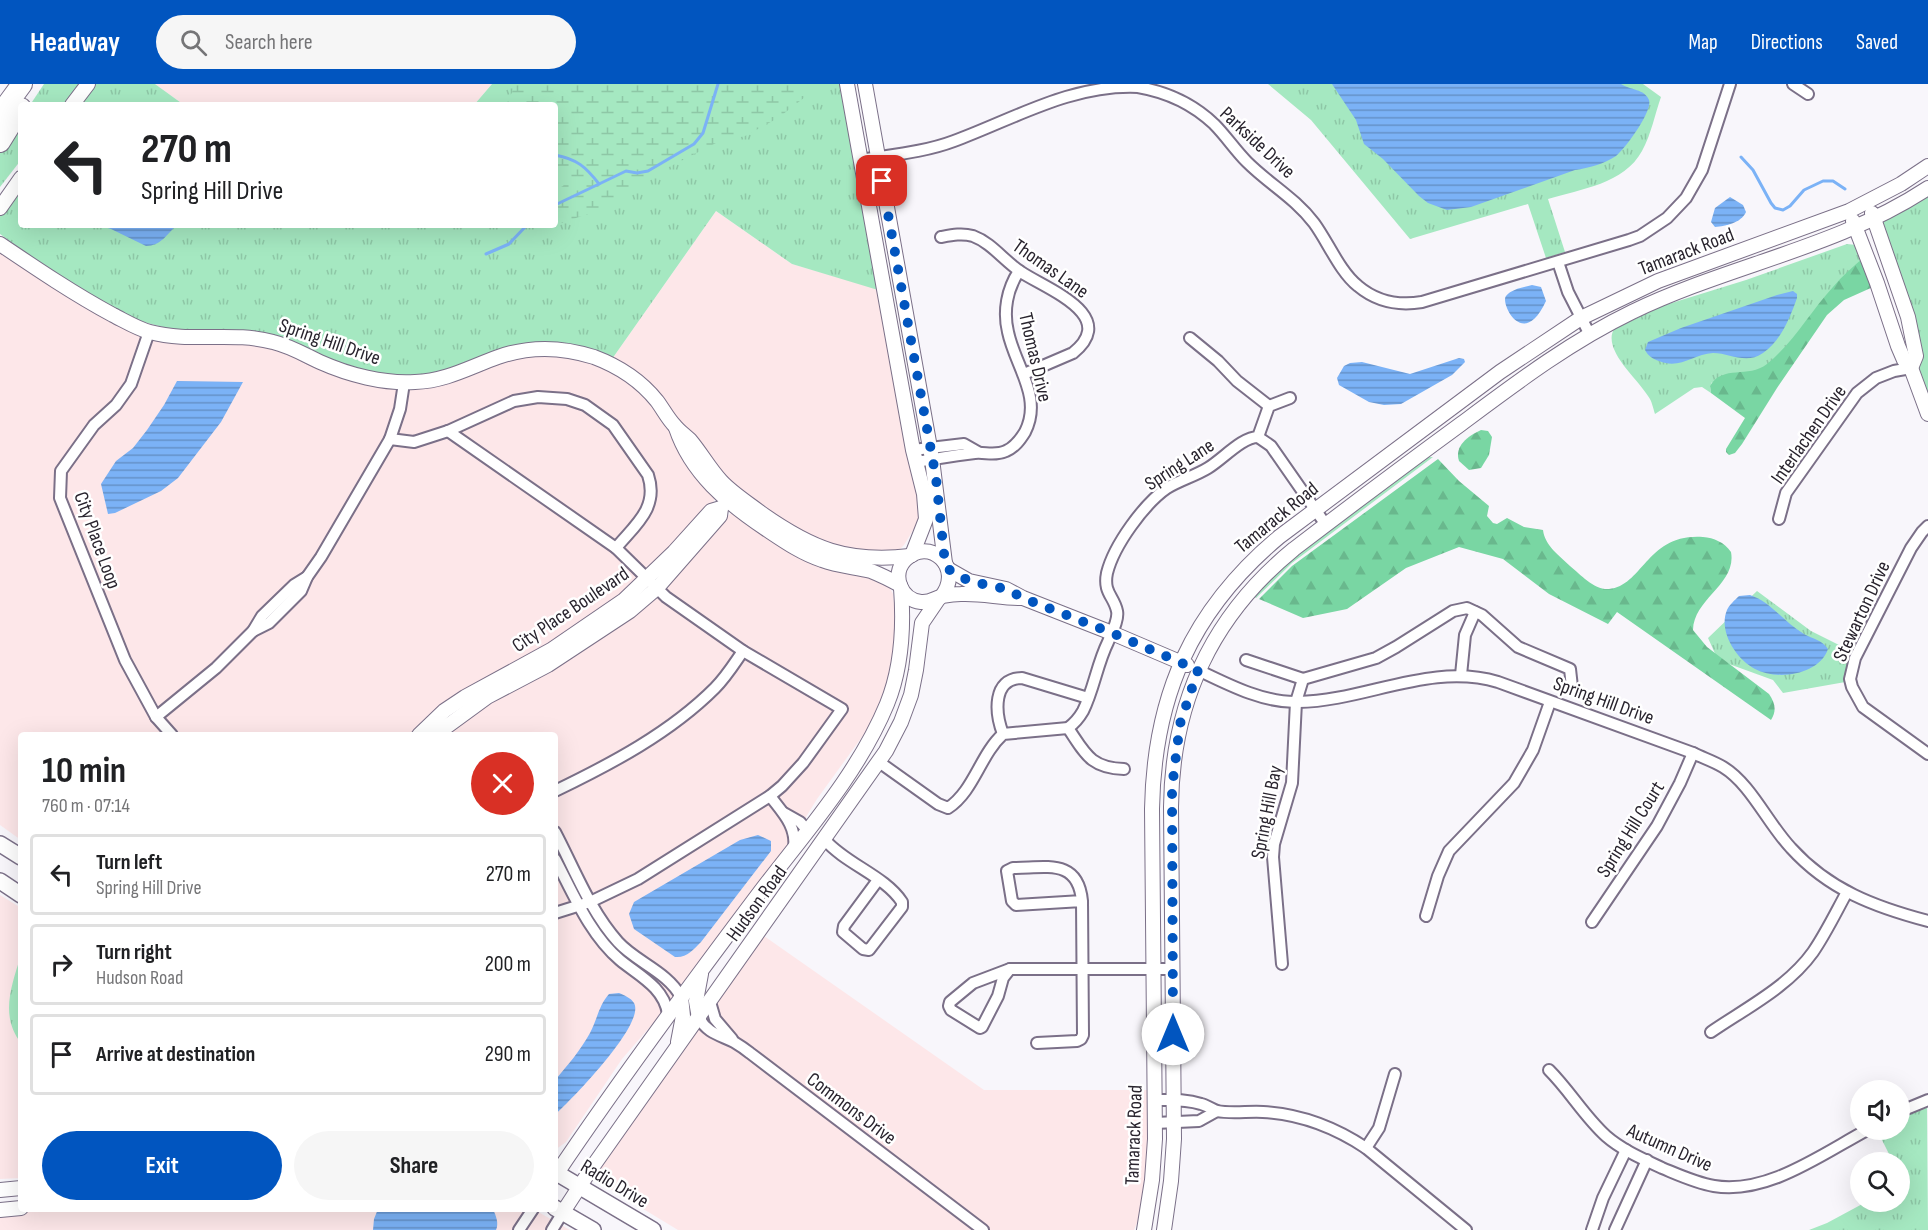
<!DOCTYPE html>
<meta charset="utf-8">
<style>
body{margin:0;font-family:"Sofia Sans Condensed",sans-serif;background:#f6f6f6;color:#202124;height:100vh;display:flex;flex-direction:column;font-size:22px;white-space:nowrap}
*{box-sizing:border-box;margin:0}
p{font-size:20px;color:#757577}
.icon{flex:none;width:33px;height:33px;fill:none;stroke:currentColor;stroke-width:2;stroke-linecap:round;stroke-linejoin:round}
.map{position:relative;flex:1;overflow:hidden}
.sheet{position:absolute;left:18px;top:648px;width:540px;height:480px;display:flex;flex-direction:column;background:#fff;border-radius:6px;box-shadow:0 6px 24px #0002}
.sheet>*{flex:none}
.banner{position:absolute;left:18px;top:18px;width:540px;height:126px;border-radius:6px;box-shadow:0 6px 24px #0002;background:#fff;color:#202124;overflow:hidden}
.buttons{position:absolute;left:1850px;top:996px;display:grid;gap:12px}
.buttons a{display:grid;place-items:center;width:60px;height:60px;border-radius:50%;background:#fff;box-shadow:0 6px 24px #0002;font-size:30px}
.pin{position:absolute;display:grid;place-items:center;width:51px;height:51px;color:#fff;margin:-26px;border-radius:12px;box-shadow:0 3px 9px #0006}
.me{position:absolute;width:66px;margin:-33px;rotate:0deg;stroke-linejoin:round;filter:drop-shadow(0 0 4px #0008)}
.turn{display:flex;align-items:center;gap:21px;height:126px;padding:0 24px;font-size:27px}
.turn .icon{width:78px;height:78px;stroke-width:2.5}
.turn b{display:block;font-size:42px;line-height:51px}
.round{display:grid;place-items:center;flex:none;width:63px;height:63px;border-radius:32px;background:#f6f6f6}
.headline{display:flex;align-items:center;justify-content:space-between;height:102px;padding:0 24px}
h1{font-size:36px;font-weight:700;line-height:45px}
.action{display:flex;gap:12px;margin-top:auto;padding:12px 24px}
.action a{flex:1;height:69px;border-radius:36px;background:#0155bf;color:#fff;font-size:24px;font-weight:700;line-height:69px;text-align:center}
.action a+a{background:#f6f6f6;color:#202124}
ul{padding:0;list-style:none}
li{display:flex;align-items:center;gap:18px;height:81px;margin:0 12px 9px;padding:0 12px;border:3px solid #e0e0e0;border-radius:6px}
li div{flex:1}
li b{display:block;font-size:22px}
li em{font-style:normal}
header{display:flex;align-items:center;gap:36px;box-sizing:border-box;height:84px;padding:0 30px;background:#0155bf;color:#fff}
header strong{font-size:28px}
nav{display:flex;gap:33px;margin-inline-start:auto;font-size:21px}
.search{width:420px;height:54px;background:#f6f6f6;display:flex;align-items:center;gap:15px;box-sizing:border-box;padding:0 21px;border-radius:33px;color:#757577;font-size:22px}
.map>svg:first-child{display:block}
.commercial{fill:#fde7e9}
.grass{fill:url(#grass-tufts)}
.forest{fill:url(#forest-firs)}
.wetland{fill:url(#wetland-marsh)}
.water{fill:url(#water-rules)}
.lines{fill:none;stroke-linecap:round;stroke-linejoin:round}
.stream{stroke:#7bb2f6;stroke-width:3}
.minor-casing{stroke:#7b7088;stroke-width:14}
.tertiary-casing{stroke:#7b7088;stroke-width:16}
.secondary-casing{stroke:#7b7088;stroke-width:18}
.motorway-casing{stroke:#7b7088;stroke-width:22}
.minor{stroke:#fff;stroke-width:10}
.tertiary{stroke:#fff;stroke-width:14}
.secondary{stroke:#fff;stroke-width:15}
.motorway{stroke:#fff;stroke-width:20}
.route{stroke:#0155bf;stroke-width:10;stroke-dasharray:0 18}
.labels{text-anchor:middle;stroke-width:5;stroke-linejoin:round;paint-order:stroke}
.street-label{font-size:20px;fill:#29242e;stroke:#fff}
</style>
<header>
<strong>Headway</strong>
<div class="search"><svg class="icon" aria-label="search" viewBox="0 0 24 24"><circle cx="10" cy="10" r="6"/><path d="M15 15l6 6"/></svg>Search here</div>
<nav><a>Map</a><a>Directions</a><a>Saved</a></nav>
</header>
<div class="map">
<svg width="1928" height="1146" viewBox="0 0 1928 1146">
<defs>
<pattern id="grass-tufts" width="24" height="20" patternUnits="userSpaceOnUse" patternTransform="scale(1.5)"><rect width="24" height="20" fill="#a5e8c1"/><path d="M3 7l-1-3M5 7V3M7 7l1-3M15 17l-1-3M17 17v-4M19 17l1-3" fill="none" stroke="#8ec7a6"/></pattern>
<pattern id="forest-firs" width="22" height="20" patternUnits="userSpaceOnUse" patternTransform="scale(1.5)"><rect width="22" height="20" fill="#79d6a3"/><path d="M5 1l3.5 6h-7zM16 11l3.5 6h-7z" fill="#69b88d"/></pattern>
<pattern id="wetland-marsh" width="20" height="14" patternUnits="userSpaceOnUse" patternTransform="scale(1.5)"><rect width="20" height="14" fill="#a5e8c1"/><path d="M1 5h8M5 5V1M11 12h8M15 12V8" fill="none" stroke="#8ec7a6"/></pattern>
<pattern id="water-rules" width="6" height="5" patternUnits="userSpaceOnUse" patternTransform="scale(1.5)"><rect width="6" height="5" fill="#7bb2f6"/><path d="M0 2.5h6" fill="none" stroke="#6591c8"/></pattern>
</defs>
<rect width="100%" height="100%" fill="#f8f6fb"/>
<g class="commercial">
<path d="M155,0H492L474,21H184Z"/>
<path d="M716,127L792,180L878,205L919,415L918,438L904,461L898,467L878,470L825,462L747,415L706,373L659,310L612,275Z"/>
<path d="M0,167L61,209L100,232L188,259L239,258L494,280L519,273L561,271L594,279L620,292L644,311L658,330L691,381L714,412V417L644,495L413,651H21V756L0,741Z"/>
<path d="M731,429L871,491L889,502L893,510L896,541L894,573L888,599L867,646L817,715L790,759L662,929L622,975L566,1058L555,1066V651H439L454,639L622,536Z"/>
<path d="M0,811L21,824V1094L0,1095Z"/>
<path d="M764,852L984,1006H1149L1150,1062L1141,1129L1134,1146H678L607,1103L601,1096L600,1089L603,1078Z"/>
<path d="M45,1125H533L570,1146H0V1131Z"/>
</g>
<g class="grass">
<path d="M44,0H80L64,21H30Z"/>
<path d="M95,0H155L184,21H79Z"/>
<path d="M492,0H842L878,206L792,180L716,127L612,275L571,262L461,284L428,292H391L360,286L320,272L174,246L140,237L102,218L58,192L0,150V131L21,100V141H555V21H474Z"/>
<path d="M1268,0H1643L1661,13C1655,30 1651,51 1642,67C1624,100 1581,105 1548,115L1565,168L1546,174L1528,120L1410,155L1311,36Z"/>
<path d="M21,34V76L0,103V68Z"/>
<path d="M1928,104V330L1911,284L1916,272L1874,135Z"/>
<path d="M1847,160L1856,161L1864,176L1756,329L1712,298L1710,303L1711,309L1702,303L1694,304L1655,330C1653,324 1652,317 1648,312C1638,295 1602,266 1614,245L1662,222L1746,196Z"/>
<path d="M1428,373H1433L1292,479L1256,514L1253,512L1273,491L1300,468Z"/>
<path d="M1757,507L1811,547L1857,570L1851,597L1783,609L1773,596L1718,576L1708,554Z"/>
<path d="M21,871V959C0,932 11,903 21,871Z"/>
<path d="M1927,1017L1928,1146H1809L1827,1139L1866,1118H1899V1099L1902,1098L1899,1091V1078H1893L1877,1046H1899V1029Z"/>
</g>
<g class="forest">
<path d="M1863,174L1873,203L1844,216L1827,231L1777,304L1742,360L1735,369L1729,371L1726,368V365L1745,334L1711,309L1710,302C1723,280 1748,295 1767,280C1794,258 1810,228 1833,203C1842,192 1853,183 1863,174Z"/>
<path d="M1481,346L1488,347L1492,353L1489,371L1481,384L1469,386L1459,377C1454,362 1468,352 1481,346Z"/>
<path d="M1438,375L1459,397L1489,422L1487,432L1493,439L1497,440L1507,434L1524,443L1543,446C1545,462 1559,471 1570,482C1581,491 1594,506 1609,505C1643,502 1647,449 1703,453C1714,454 1724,458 1731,468C1737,500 1694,514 1693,546L1707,563L1769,610C1775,619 1777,626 1771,636L1617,528L1608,540L1549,510L1503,475L1459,463L1406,484L1347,525L1303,534L1259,515L1292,482Z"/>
</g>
<path class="wetland" d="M516,0H814L809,10L778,34L745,52L716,59L634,101L591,129L555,141V106L563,102L568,95L555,82V21H506Z"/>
<g class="water">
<path d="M1332,0H1621C1630,6 1645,5 1649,16C1653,27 1625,65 1616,72C1604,80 1589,84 1575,86L1471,123L1447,126L1428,119L1419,112L1383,75L1364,60L1356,36Z"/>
<path d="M1730,113L1743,121L1746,128C1741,139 1726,142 1715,143L1711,138L1715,124Z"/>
<path d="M98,141H177C167,150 161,162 146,162L111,145Z"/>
<path d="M1532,201L1541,203L1546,217C1523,267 1500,219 1506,212C1511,205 1524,203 1532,201Z"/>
<path d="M1793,207L1797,210V214C1790,234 1780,258 1763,269C1746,281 1730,269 1713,269C1693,270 1680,286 1659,277C1653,275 1648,272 1645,266L1648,258L1681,244L1777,211Z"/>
<path d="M1459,274L1464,275L1465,278L1452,291L1401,320L1384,321L1369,318L1339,301L1337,294L1344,282L1350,279L1362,278L1410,290Z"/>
<path d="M177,297L243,298L221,338L178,394L161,407L115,429L108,430L101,400L116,377L133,364L147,346L164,321Z"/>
<path d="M1750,511C1771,518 1784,538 1804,550C1813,555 1822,556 1828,565C1819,591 1777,597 1755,585C1736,575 1718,547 1727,526C1729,521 1735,516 1739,512Z"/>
<path d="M758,751L771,757V767L701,858C693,866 687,874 675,873L634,845L629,830L634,818L740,756Z"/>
<path d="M619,909C624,911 631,914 634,919C646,940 571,1016 555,1031V996C568,981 580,967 590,949C597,936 599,921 609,910Z"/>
<path d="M378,1125H493C496,1132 499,1139 496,1146H373L374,1135Z"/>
</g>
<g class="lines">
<g class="stream">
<path d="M555,71C577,75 586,83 599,100L626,87L637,89L648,87L694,60L703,49L718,0"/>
<path d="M1741,73L1753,86L1771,119L1775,124L1783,126L1790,122L1804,106L1823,97H1833L1845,105"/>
<path d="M555,121L599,100"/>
<path d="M486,170L509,160L527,141"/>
</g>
<g class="minor-casing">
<g id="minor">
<path d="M1793,0L1808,10"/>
<path d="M861,76C891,71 925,68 954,57C1014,35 1071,0 1138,3C1167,8 1193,20 1214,40C1226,52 1235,66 1247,78C1269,100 1295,114 1314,139C1328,158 1340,188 1358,202C1377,218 1398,222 1422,218L1629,156L1640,152L1667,134L1686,114L1702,86L1730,0"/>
<path d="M941,153C952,151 962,149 973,152C992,159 1004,177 1021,188C1046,205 1120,231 1073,269L1024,290"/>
<path d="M1558,178L1568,208L1590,251"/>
<path d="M149,248L131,300L116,321L94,341L61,387L60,414L125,576L156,633L172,651"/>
<path d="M1190,254L1218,277L1237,297L1269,322"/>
<path d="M448,347L616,464"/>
<path d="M1258,353L1271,362L1326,441"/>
<path d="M390,355L414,358L448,347L514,317L538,313L567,315L585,321L613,341L648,391C659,424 635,441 616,464L666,513L743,567C734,580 726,593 715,604C670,649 611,680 555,707"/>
<path d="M913,366L964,360L978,368"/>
<path d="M916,378C935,375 955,371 975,369C985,368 996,372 1006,367C1015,363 1020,356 1025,348C1043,313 1015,282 1008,248C1003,227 1007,205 1019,187"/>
<path d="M1779,435L1786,409L1857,309L1876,294L1894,287L1911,284"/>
<path d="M1928,442L1922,448L1911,464L1855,574L1850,595L1852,603L1863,623L1928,670"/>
<path d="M253,547L269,539L301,507L307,493L321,473L390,355L400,325L404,299"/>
<path d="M1246,576L1303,595"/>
<path d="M1198,586C1229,601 1264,619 1298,618C1366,617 1430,578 1498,598L1693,669C1703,674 1713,677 1723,683C1751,700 1768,740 1791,764C1829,806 1875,823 1928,837"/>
<path d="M1461,591L1465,551L1475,528"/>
<path d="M156,633L216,584L253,547L262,532L294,501L307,493"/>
<path d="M1068,644C1085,669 1090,684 1124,685"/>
<path d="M1003,650C995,629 992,594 1022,594L1088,614"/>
<path d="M879,678L938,720L948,724C974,707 980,671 1003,650L1068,644C1075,639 1079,634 1083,627C1094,605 1097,580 1108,558C1111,550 1119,536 1117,527C1114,512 1103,509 1107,489C1114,461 1144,420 1167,404C1180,396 1195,392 1208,384C1223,375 1242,353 1258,353L1269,322L1290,314"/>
<path d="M770,712C782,728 797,742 794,764"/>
<path d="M784,729L800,738L807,746"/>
<path d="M555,748C574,784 590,827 618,858C636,878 668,888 681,913"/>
<path d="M825,756C846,780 885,792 902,818V823L869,866L863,865L843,848L844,842L878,796"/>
<path d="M555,775C573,809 590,851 620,876C638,891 664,903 668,930"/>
<path d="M555,829L590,818L638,795L770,712L782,702L803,679L842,625L743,567"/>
<path d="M1426,832L1438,792L1449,767L1514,699L1533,666L1550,618"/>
<path d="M1592,838L1657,742L1680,699L1693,669"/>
<path d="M1282,880L1273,773L1274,760L1292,699L1296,618L1303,595L1376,574L1396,563L1453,527L1467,524L1482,531L1518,563L1570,585L1572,603"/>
<path d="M1010,885L1003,894L998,912L982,943L980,944L951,926L949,922L950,918L973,899Z"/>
<path d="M1010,885H1172"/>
<path d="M710,918L715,935L732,955"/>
<path d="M699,934C707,949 720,951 734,958C739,961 745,965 750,969L983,1146"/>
<path d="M1711,948C1746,924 1788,903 1813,868C1826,849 1836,828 1847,808"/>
<path d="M1037,959L1077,957L1081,955L1083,951L1082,817C1078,774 1046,784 1013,784L1007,787L1012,817L1016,821L1082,817"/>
<path d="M1549,986C1570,1007 1584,1032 1606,1052C1622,1066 1643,1075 1662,1084C1679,1091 1696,1099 1714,1102C1767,1111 1822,1070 1867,1046"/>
<path d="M1155,1016C1170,1016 1186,1015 1201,1020C1206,1021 1212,1025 1217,1027C1231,1030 1249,1027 1263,1028C1300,1030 1336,1044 1366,1064L1466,1146"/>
<path d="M1899,1028L1928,1016"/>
<path d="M1155,1039L1199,1037L1217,1027"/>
<path d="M1366,1064L1379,1044L1395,990"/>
<path d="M519,1146L533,1125"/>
<path d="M552,1146L563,1128"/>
<path d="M1592,1146L1603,1114L1626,1066"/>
<path d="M1615,1146L1647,1076"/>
</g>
</g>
<g class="tertiary-casing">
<g id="tertiary">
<path d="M847,0L913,366L924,410L926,435L912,471"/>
<path d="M865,0L932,375L945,479"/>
<path d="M72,21L88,0"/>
<path d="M0,124L21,94"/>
<path d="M1872,129L1908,233L1916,272L1911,284"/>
<path d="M1853,137L1877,199L1898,262L1904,276L1911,284L1928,330"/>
<path d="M0,160C37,185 74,210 113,231C125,237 138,245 150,248C191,259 233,247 273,258C290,262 305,271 320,278C349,291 384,300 415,298C446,297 470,283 498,273C529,262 563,263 594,273C618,282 641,297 657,317C663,325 668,335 675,342C679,347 685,351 690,356C701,369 709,384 721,397C732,409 748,419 761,429C812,465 847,479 910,472"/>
<path d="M676,344C691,389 727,419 766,445C784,457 801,469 822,476C838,482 855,483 871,487C881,491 891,496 900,501"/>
<path d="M948,485L969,497L1006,505L1023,514L1112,549L1187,581"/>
<path d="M941,513C965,484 929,451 905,476C891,491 901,516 921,518C930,519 935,514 943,512C948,511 955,510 961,510C981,509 1001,514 1021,514"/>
<path d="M419,651L444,627L465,613L551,566L624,516L674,468L711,427L721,424"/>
<path d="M435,651L487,613L548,581L630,527L657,504L720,432L721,424"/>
<path d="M699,934L696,917L701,890"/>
<path d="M678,958L683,932L681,913"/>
<path d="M555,1092C620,995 690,901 760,808C805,749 858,690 887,620C902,583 904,543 901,504"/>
<path d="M0,1106L21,1104"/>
<path d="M0,1126L21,1124"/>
<path d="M563,1128L591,1085L886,667L901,638L911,611L916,586L922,539L939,514"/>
<path d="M1144,1146L1152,1096L1155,1055L1152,725C1154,611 1192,526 1279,453L1500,288L1581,234L1658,197L1849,127L1901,100L1928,82"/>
<path d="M1164,1146L1171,1097L1174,1055L1171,723C1172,617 1212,532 1294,465C1349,423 1405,381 1461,340C1516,299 1570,258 1632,228C1729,181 1837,164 1928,104"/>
</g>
</g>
<g class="secondary-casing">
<g id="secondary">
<path d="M0,760L21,773"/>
<path d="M0,797L21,811"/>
<path d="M555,1088L653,1146"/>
<path d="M555,1124L593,1146"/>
</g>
</g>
<g class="motorway-casing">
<g id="motorway">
<path d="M0,30L22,0"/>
<path d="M0,58L21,24"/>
</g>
</g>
<use href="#minor" class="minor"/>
<use href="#tertiary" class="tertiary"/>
<use href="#secondary" class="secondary"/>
<use href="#motorway" class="motorway"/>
</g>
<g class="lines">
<path class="route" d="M882,97L936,394L945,479L948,485L969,497L1006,505L1023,514L1112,549L1198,586L1180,640L1172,704L1173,950"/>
</g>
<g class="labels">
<g class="street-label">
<text transform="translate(1258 58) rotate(43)" y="7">Parkside Drive</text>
<text transform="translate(1686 167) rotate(-21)" y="7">Tamarack Road</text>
<text transform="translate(1051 184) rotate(35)" y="7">Thomas Lane</text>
<text transform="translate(330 257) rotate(19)" y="7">Spring Hill Drive</text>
<text transform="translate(1036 273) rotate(77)" y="7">Thomas Drive</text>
<text transform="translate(1808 350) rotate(-55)" y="7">Interlachen Drive</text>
<text transform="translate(1179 380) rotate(-33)" y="7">Spring Lane</text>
<text transform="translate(1276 433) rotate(-39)" y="7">Tamarack Road</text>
<text transform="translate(98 456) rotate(70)" y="7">City Place Loop</text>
<text transform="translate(570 525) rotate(-34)" y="7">City Place Boulevard</text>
<text transform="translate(1861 527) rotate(-65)" y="7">Stewarton Drive</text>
<text transform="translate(1604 616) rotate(20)" y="7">Spring Hill Drive</text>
<text transform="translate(1266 728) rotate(-79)" y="7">Spring Hill Bay</text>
<text transform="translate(1630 745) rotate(-58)" y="7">Spring Hill Court</text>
<text transform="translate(756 819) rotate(-54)" y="7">Hudson Road</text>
<text transform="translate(852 1024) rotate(37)" y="7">Commons Drive</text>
<text transform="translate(1133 1051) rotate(-88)" y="7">Tamarack Road</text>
<text transform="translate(1670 1063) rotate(24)" y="7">Autumn Drive</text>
<text transform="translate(615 1099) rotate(31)" y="7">Radio Drive</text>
</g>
</g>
</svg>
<div class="buttons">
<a><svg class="icon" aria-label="sound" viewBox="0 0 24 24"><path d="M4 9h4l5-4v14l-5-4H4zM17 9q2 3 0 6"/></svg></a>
<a><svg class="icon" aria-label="search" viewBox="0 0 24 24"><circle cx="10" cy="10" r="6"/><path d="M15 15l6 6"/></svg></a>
</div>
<div class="pin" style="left:882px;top:97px;background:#d93025"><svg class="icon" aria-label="arrive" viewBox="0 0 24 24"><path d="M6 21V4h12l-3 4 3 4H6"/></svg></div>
<svg class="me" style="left:1173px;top:950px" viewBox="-20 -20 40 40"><circle r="19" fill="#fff"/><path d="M0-13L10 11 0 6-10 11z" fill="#0155bf"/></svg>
<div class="banner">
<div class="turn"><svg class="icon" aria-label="left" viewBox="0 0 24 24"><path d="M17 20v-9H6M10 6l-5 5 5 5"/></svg><div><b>270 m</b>Spring Hill Drive</div></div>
</div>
<section class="sheet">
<div class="headline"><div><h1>10 min</h1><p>760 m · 07:14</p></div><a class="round" style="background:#d93025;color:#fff"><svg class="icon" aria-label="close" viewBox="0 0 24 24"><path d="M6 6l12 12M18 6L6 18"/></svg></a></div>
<ul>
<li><svg class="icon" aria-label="left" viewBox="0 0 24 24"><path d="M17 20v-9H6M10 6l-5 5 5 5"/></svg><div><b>Turn left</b><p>Spring Hill Drive</p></div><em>270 m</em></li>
<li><svg class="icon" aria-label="right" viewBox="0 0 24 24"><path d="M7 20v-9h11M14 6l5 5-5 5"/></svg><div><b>Turn right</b><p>Hudson Road</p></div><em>200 m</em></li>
<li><svg class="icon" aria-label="arrive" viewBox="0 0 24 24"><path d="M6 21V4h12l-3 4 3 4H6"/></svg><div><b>Arrive at destination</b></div><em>290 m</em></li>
</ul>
<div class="action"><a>Exit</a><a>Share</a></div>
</section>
</div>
